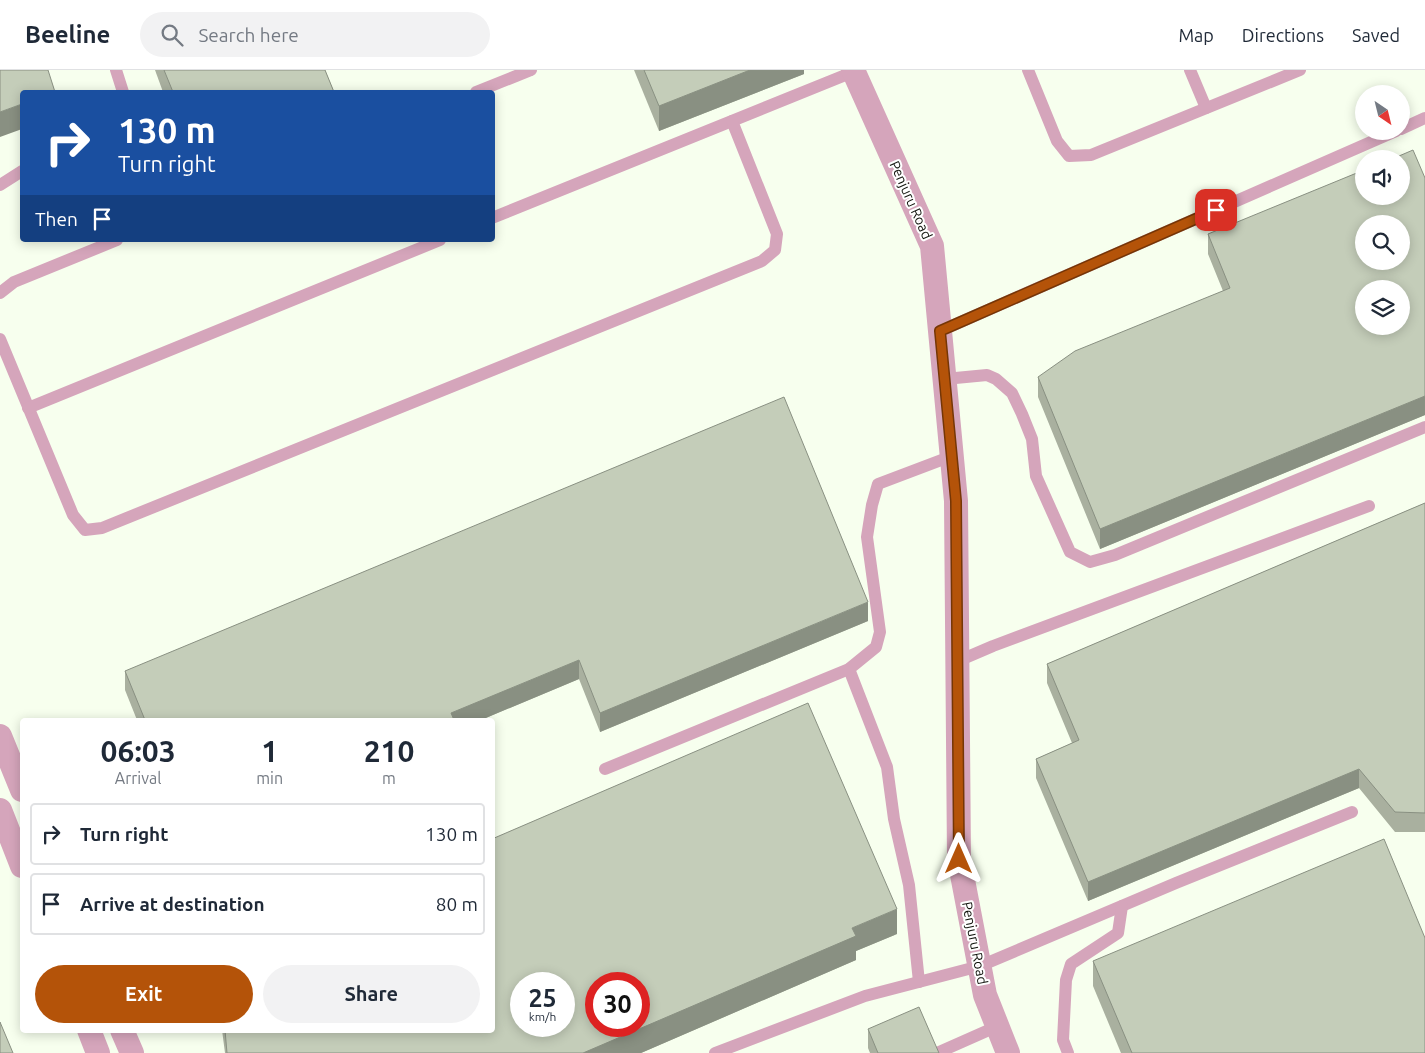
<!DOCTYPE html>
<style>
body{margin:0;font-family:Ubuntu,sans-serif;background:#f2f2f3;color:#1f2937;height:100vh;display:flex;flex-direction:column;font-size:19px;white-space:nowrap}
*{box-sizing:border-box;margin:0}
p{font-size:16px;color:#747a83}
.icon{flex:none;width:28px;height:28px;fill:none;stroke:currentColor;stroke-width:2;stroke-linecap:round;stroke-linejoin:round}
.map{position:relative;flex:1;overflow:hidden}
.panel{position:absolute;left:20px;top:648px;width:475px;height:315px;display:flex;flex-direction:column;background:#fff;border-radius:5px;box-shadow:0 2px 12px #0003}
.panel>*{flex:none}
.banner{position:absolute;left:20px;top:20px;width:475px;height:152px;border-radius:5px;box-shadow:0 2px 12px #0003;background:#1a4fa0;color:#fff;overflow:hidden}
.needle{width:32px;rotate:145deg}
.fabs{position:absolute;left:1355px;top:15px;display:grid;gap:10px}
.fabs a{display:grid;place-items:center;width:55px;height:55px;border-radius:50%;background:#fff;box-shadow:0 2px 12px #0003;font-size:25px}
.speed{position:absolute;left:510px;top:902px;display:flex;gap:10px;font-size:25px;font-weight:700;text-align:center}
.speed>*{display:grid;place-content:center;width:65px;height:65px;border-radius:50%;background:#fff;box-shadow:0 2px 12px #0003;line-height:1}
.speed small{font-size:12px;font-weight:400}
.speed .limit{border:8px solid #d22;background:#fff;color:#111}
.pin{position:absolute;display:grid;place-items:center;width:42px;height:42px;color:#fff;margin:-21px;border-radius:10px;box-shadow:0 2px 8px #0006}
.me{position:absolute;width:55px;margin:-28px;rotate:0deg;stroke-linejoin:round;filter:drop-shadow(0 0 4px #0008)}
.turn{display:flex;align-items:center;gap:18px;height:105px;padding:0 15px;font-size:22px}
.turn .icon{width:65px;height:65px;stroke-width:2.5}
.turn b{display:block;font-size:35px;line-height:42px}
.then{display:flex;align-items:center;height:48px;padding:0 15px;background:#0003;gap:10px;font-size:19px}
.eta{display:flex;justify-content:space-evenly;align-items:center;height:85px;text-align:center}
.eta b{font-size:30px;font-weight:700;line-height:35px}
.cta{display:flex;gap:10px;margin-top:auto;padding:10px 15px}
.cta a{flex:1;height:58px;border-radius:30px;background:#b45309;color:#fff;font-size:20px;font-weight:700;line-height:58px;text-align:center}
.cta a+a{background:#f2f2f3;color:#1f2937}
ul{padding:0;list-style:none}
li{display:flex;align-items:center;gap:15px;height:62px;margin:0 10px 8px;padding:0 5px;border:2px solid #e0e1e3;border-radius:5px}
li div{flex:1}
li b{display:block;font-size:19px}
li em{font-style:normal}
header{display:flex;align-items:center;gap:30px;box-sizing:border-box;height:70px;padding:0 25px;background:#fff;border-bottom:1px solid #e0e1e3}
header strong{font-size:24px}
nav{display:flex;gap:28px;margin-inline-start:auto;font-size:18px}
.search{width:350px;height:45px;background:#f2f2f3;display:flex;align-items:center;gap:12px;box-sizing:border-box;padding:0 18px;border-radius:28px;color:#747a83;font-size:19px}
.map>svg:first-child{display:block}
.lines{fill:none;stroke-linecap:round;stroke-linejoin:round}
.lane{stroke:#d5a5bb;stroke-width:12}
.street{stroke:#d5a5bb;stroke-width:24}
.wall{fill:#a9b09f}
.shaded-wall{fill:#899082}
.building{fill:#c4cdb9;stroke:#899082;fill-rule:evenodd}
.route-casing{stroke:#753606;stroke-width:12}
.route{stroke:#b45309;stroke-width:9}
.labels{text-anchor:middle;stroke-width:4;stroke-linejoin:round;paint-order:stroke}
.street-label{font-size:14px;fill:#10130c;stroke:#fff}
</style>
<header>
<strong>Beeline</strong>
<div class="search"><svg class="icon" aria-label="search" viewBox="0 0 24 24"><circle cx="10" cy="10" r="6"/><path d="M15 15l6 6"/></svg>Search here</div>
<nav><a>Map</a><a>Directions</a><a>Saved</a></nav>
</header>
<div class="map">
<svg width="1425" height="983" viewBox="0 0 1425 983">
<rect width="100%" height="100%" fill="#f7ffee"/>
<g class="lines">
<g class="lane">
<path d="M116,0L123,22"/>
<path d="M1028,0L1057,71L1069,86L1091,85L1300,0"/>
<path d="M1190,0L1206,38"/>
<path d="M476,22L531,0"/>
<path d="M1401,59L1425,48"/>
<path d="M0,115L22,101"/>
<path d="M492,148L853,2"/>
<path d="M0,223L14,212L117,170"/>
<path d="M940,261L1396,61"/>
<path d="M0,269L73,445L85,460L102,458L762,191L775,180L777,164L732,51"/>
<path d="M945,309L987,305L996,309L1012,323L1022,344L1032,369L1036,406L1070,482L1090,492L1115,485L1425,357"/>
<path d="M28,338L440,170"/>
<path d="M958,591L993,576L1369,436"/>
<path d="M849,599L887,697L894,749L909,815L919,912"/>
<path d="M605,699L849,599L876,577L880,562L867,467L872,435L878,414L952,386"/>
<path d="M715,983L865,926L980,896L1176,813L1352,742"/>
<path d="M937,983L998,956"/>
<path d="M1068,983L1063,970L1066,910L1071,894L1118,863L1122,836"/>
</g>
<g class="street">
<path d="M853,0L932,176L956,431L959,789L985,925L1008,983"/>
<path d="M0,666L22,720"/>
<path d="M0,740L22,796"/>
<path d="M89,960L98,983"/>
<path d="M122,960L132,983"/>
</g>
</g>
<g class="wall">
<path d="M155,0H325L334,22H163Z"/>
<path d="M634,0H804V4L659,61Z"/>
<path d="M1425,108V345L1100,479L1038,327V307L1223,221L1208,184V164Z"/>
<path d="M1425,433V762H1395L1359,718L1088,831L1036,708V689L1072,673L1047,613V594Z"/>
<path d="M868,551L600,662L579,609L481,650H137L125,620V601Z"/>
<path d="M897,864L856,881V890L641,983H225L222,960H492Z"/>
<path d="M1093,891L1425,983H1121L1093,916Z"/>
<path d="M868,959L939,983H870L868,978Z"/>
</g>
<g class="shaded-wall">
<path d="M750,0H804V4L659,61V36Z"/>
<path d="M22,34V59L0,67V42Z"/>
<path d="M1425,326V345L1100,479V459Z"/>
<path d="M868,532V551L600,662V643Z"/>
<path d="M579,590V609L481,650H451V643Z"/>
<path d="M1359,699V718L1088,831V812Z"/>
<path d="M897,839V864L856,881V890L641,983H583L852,858Z"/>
</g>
<g class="building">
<path d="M0,0H48L55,22H22V34L0,42Z"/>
<path d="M164,0H325L334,22H173Z"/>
<path d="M644,0H750L659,36Z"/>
<path d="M1413,80L1425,108V326L1100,459L1038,307L1075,281L1230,218L1208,164L1364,100V126H1401V89H1392ZM1364,154H1401V191H1364ZM1364,219H1401V256H1364Z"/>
<path d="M784,327L868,532L600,643L579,590L451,643L454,650H145L125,601Z"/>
<path d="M1425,433V743L1395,742L1359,699L1088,812L1036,689L1079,670L1047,594Z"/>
<path d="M808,633L897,839L852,858L856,866L583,983H227L225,960H492V769ZM521,914H564V956H521ZM596,914H639V956H596Z"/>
<path d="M1384,769L1425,868V983H1132L1093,891Z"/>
<path d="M919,937L939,983H878L868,959Z"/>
<path d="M0,952L13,983H0Z"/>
</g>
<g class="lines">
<g class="route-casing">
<path id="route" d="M959,789L956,431L940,261L1216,140"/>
</g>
<use href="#route" class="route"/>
</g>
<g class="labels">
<g class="street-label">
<text transform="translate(911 130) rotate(66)" y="5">Penjuru Road</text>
<text transform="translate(975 873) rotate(79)" y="5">Penjuru Road</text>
</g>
</g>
</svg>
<div class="fabs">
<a><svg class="needle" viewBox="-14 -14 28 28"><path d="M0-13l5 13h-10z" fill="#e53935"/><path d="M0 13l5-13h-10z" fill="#747a83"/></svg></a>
<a><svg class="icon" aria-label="sound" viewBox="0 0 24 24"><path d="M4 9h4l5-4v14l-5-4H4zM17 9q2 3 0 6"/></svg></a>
<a><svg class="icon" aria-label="search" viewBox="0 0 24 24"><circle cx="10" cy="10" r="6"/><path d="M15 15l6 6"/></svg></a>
<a><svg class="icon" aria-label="layers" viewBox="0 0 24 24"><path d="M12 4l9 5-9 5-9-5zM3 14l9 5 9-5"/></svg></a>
</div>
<div class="speed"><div>25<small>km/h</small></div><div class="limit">30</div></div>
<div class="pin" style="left:1216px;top:140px;background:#d93025"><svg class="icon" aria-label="arrive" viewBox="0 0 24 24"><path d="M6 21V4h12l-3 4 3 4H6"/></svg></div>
<svg class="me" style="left:959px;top:789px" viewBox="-20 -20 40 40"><path d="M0-17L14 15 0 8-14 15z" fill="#b45309" stroke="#fff" stroke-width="4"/></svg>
<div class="banner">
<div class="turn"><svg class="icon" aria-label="right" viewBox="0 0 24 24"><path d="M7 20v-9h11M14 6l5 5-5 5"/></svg><div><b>130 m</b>Turn right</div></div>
<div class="then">Then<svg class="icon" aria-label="arrive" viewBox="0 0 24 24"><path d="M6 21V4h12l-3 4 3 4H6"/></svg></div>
</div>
<section class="panel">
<div class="eta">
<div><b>06:03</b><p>Arrival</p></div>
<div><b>1</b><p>min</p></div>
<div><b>210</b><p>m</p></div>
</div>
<ul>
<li><svg class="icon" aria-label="right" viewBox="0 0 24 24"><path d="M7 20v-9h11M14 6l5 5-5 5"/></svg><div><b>Turn right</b></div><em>130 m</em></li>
<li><svg class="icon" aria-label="arrive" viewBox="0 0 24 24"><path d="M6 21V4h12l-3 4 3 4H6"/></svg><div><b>Arrive at destination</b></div><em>80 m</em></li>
</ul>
<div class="cta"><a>Exit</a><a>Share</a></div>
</section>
</div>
